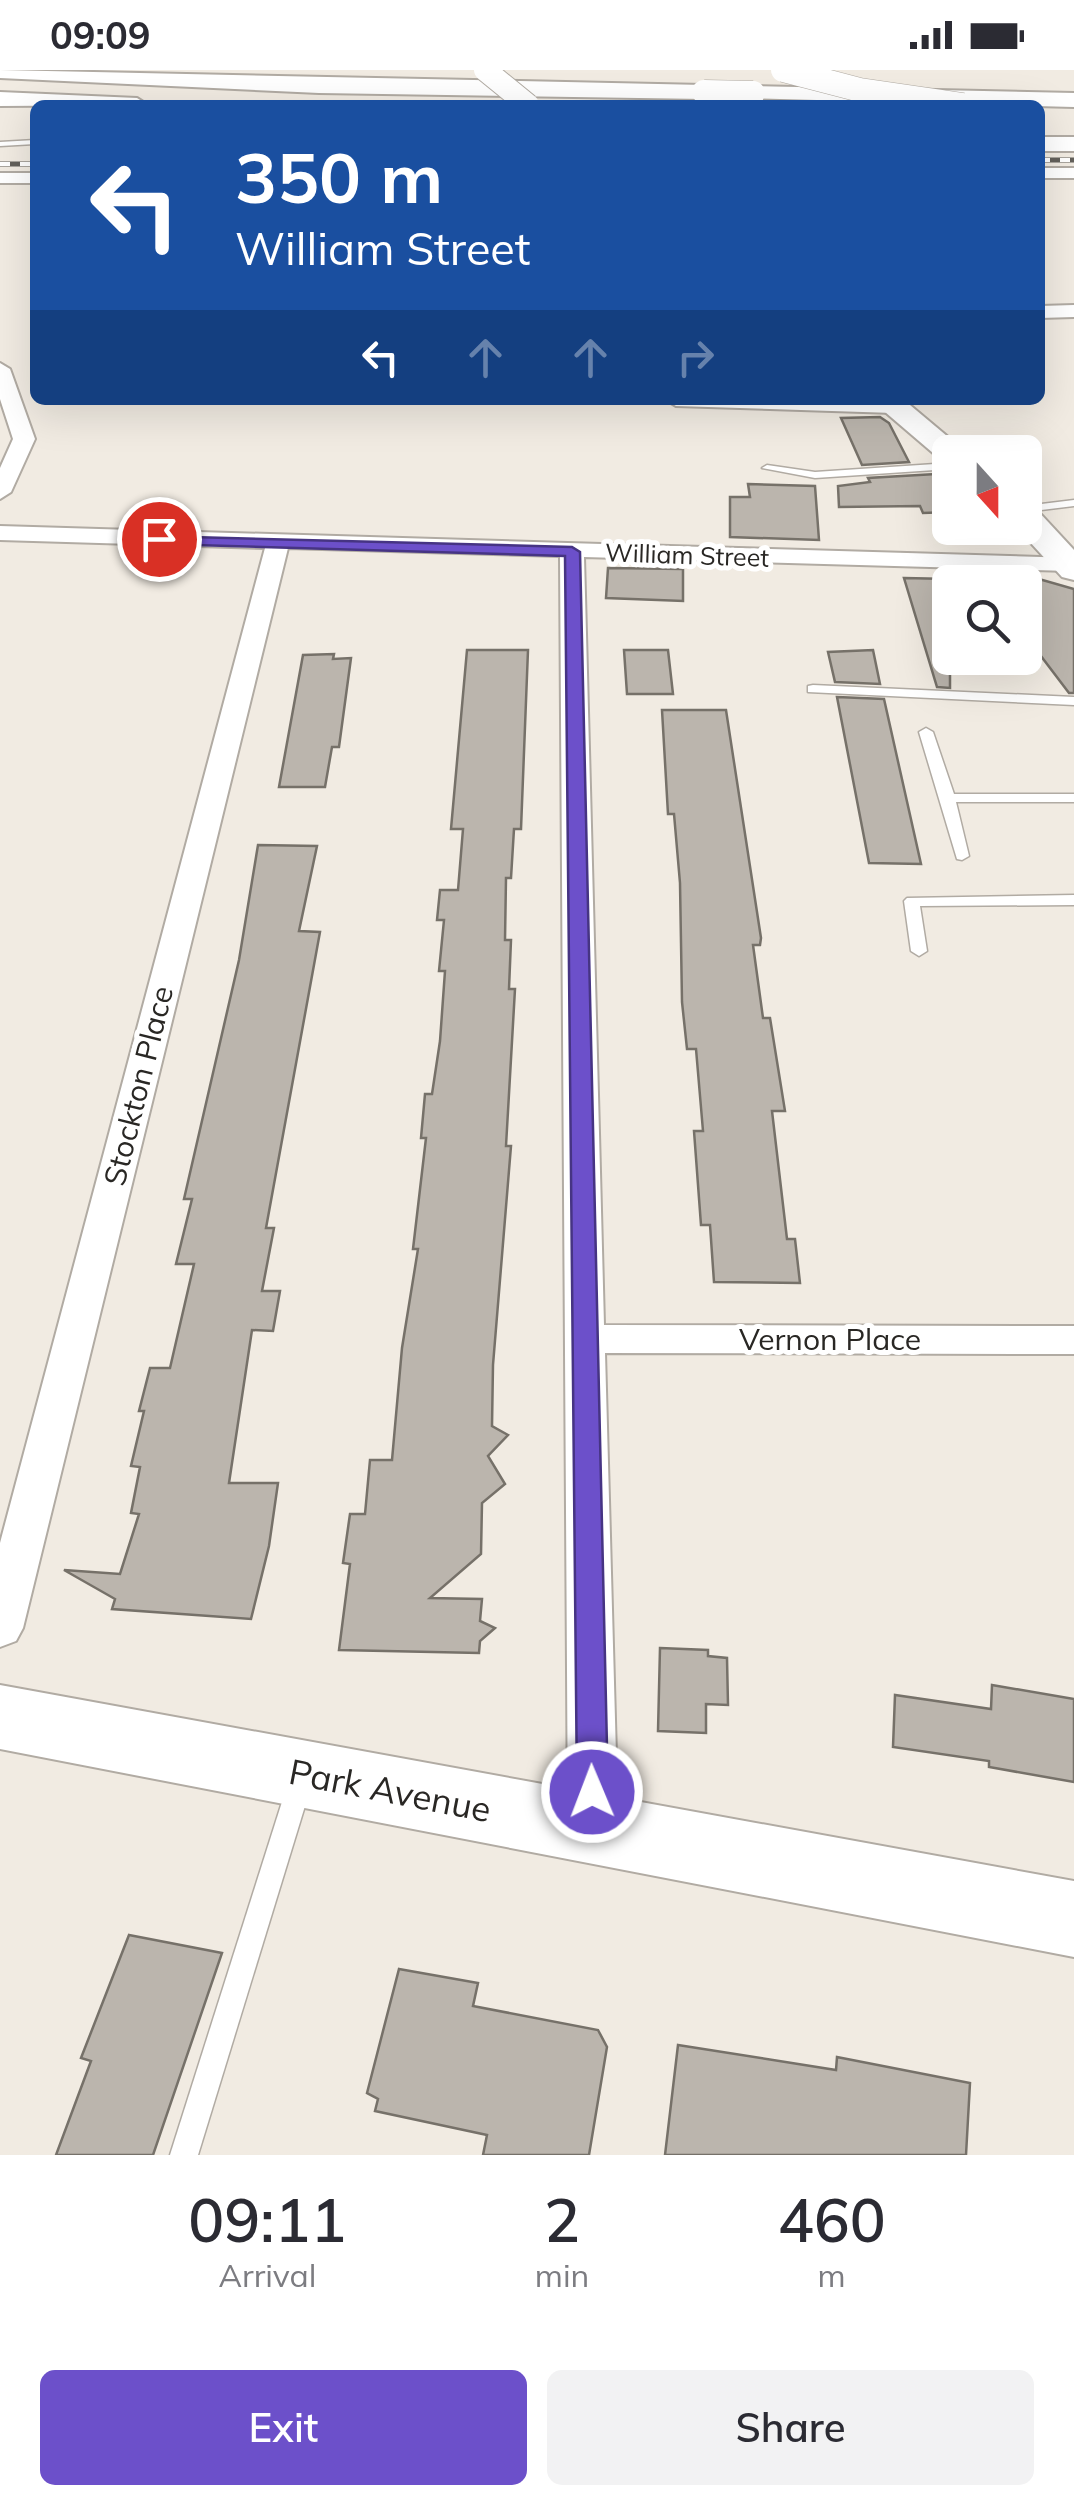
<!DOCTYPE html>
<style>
body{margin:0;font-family:Mulish,sans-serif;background:#f2f2f3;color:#2b2b33;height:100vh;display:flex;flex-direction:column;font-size:38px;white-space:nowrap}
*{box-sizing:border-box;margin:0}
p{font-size:32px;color:#7c7c81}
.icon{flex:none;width:55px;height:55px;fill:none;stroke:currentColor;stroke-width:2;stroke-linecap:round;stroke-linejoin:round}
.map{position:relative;height:2085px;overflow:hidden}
.panel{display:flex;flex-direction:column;background:#fff;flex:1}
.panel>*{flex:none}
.guide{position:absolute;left:30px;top:30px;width:1015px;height:305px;border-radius:15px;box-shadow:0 10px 40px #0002;background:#1a4fa0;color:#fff;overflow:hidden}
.needle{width:65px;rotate:159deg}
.tools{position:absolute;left:932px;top:365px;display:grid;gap:20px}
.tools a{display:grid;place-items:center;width:110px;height:110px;border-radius:15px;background:#fff;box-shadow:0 10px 40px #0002;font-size:50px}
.pin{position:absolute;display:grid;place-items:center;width:85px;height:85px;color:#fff;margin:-42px;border:5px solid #fff;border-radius:50%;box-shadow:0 2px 10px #0007}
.me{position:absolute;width:110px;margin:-55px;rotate:359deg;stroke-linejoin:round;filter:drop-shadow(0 0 8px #0008)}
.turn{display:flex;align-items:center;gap:35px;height:210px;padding:0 40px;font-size:45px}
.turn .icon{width:130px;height:130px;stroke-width:2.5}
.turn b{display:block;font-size:70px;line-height:85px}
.lanes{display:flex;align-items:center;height:95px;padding:0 40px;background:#0003;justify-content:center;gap:50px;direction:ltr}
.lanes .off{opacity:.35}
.eta{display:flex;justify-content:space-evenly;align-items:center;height:170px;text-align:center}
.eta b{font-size:60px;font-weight:600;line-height:70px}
.action{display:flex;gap:20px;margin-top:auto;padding:20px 40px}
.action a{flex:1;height:115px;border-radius:15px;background:#6c50ca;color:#fff;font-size:40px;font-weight:600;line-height:115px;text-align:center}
.action a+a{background:#f2f2f3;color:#2b2b33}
.status{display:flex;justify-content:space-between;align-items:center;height:70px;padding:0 50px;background:#fff;direction:ltr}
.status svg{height:28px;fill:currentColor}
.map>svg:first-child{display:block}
.building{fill:#bbb5ad;stroke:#767169;stroke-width:2.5}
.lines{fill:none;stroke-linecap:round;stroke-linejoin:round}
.lane-casing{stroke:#b1aba3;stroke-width:3}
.street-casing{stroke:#b1aba3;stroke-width:4}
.secondary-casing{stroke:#b1aba3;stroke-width:4}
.primary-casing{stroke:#b1aba3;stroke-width:4}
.highway-casing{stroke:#b1aba3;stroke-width:4}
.lane{fill:#fff;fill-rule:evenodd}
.street{fill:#fff;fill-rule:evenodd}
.secondary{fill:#fff;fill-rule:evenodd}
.primary{fill:#fff;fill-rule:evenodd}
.highway{fill:#fff;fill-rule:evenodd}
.rail-casing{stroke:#63605b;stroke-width:5}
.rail{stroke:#fff;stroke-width:4;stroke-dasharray:10;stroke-linecap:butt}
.secondary-bridge-casing{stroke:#b1aba3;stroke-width:24;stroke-linecap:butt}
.highway-bridge-casing{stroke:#b1aba3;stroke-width:25;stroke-linecap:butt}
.secondary-bridge{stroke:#fff;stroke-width:22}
.highway-bridge{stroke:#fff;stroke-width:24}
.route{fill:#6c50ca;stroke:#463483;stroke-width:2.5}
.labels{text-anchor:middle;stroke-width:10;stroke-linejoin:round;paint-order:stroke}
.far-street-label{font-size:25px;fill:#292724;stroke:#fff}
.street-label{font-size:30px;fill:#292724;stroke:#fff}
.near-street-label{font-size:35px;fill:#292724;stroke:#fff}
</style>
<div class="status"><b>09:09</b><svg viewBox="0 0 49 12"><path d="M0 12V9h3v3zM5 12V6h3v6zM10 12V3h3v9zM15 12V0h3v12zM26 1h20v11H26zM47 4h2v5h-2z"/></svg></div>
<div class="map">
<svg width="1074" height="2085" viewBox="0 0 1074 2085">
<rect width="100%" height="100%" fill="#f1ebe2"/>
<g class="building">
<path d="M880,347L889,353L909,392L862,395L841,348Z"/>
<path d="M936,404L950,417V442L923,443L920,436L839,437L838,416L870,412L868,408Z"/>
<path d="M748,414L815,416L819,470L730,467V427H750Z"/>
<path d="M608,498L683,499V531L606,528Z"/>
<path d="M1025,505L1074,519V623H1069L1025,565Z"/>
<path d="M904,508L950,509V618L937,617Z"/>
<path d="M467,580H528L521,759H514L511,808H506L505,870H511L509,919H515L506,1076H511L493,1295L492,1356L508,1365L488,1386L505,1414L482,1433L481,1484L430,1528L482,1529L480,1551L495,1558L480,1571L479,1583L339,1580L350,1494L343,1493L350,1444H365L370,1390H392L402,1278L418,1179H413L426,1068H421L425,1024H432L440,971L445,901H439L444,850H437L440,820H458L463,759H451Z"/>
<path d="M624,580H668L673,624H627Z"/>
<path d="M873,580L880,614L835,612L828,582Z"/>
<path d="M334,584L333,589L351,588L339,677H332L325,717H279L303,585Z"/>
<path d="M837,627L884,629L921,794L869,793Z"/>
<path d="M662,640H726L761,868L760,875H753L763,948H770L785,1041H772L787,1169H795L800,1213L714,1212L710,1155H701L694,1061H703L696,979H687L682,932L680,813L674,744H668Z"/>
<path d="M258,775L317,776L299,861L320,862L266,1158H274L262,1221H280L273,1261L252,1260L229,1413H278L269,1476L251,1549L112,1539L115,1529L64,1500L120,1504L139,1444L131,1443L140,1397L131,1396L144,1341H139L150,1298H170L194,1194H176L192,1129H184L239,890Z"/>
<path d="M660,1578L708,1580V1586L727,1588L728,1635L706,1634V1663L658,1661Z"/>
<path d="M992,1615L1074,1629V1712L989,1697V1691L893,1677L895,1625L991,1639Z"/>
<path d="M129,1865L222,1883L153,2085H56L91,1991L81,1988Z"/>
<path d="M399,1899L478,1913L473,1936L598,1960L607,1977L589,2085H483L487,2065L375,2041L378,2029L367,2023Z"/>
<path d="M678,1975L836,2000L837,1987L970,2013L966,2085H665Z"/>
</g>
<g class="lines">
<g class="lane-casing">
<g id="lane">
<path d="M35,70V74L0,76V72Z"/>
<path d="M950,393V399L815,408L762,398L767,395L815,402Z"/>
<path d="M1074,430V436L1025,442V436Z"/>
<path d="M813,615L1074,627V635L808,622V616Z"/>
<path d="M926,658L933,662L954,724H1074V732H956L969,786L962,790L957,789L919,662Z"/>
<path d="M1074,825V835L920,836L927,881L919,886L911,881L904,831L907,828Z"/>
<path d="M300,1702L309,1705L312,1713L198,2085H170L288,1713L291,1705Z"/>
</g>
</g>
<g class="street-casing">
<g id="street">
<rect x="1040" y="98" width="34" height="10"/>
<rect x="0" y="103" width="35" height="10"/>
<path d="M1074,235V247L1040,248V236Z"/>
<path d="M0,293L10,299L35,369L11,422L0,429V398L13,369L0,329Z"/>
<path d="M666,330H868L894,331L904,337L894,343L676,336Z"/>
<path d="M0,456L1074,488V500L1069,501L584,487L604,1255L1074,1256V1284L605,1283L618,1759L611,1775L593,1782L575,1775L568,1759L560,486L288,478L23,1558L16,1571L0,1577V1473L265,478L0,470Z"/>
</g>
</g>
<g class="secondary-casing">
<g id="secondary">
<path d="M871,330H904L966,382H950V391L940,389Z"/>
<path d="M1025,437L1037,440L1074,480V510L1062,507L1017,458H1025Z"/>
</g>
</g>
<g class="primary-casing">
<g id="primary">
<path d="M0,22L137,28L148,35L0,36Z"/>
<rect x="1040" y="67" width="34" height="14"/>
<path d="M0,1615L1074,1811V1887L0,1679Z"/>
</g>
</g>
<g class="highway-casing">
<g id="highway">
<path d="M0,0L704,15L715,22L704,29L319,23L0,8Z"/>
<path d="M753,16L1074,23V37L745,28L742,23Z"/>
</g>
</g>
<use href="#lane" class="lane"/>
<use href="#street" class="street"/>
<use href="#secondary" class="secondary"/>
<use href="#primary" class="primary"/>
<use href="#highway" class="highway"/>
<g class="rail-casing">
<g id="rail">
<path d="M1040,90H1074"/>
<path d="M0,94H35"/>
</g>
</g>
<use href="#rail" class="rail"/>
<g class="secondary-bridge-casing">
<path id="secondary-bridge" d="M485,0L528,35"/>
</g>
<g class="highway-bridge-casing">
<g id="highway-bridge">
<path d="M783,0L860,20L963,35"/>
<path d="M704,22L753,23"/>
</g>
</g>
<use href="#secondary-bridge" class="secondary-bridge"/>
<use href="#highway-bridge" class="highway-bridge"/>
</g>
<path class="route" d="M154,466L572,477L580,482L608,1722L604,1732L592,1736L581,1732L577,1722L565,486L159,474L154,472Z"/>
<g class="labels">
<g class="far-street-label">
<text transform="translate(687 485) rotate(2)" y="9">William Street</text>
</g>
<g class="street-label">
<text transform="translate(139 1016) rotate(-76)" y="10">Stockton Place</text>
<text x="830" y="1280">Vernon Place</text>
</g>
<g class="near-street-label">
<text transform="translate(390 1721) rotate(11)" y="12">Park Avenue</text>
</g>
</g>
</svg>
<div class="tools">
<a><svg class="needle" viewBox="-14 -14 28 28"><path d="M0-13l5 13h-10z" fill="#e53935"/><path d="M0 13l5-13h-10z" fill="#7c7c81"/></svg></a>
<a><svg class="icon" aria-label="search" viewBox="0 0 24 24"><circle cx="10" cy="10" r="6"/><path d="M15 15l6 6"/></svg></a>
</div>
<div class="pin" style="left:159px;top:469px;background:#d93025"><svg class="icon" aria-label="arrive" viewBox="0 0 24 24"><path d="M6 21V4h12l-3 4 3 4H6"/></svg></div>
<svg class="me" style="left:592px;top:1722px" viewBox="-20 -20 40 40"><circle r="17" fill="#6c50ca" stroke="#fff" stroke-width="3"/><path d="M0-11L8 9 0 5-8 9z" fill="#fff"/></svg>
<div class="guide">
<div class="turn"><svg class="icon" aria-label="left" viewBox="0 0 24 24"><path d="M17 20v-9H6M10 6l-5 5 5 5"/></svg><div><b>350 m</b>William Street</div></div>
<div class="lanes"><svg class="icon" aria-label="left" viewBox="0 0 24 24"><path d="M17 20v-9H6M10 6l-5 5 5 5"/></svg><svg class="icon off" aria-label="ahead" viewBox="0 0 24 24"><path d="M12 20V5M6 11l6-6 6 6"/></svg><svg class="icon off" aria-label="ahead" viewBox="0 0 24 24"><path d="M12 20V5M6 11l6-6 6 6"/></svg><svg class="icon off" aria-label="right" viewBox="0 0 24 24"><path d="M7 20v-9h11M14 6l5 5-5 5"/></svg></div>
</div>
</div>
<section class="panel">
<div class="eta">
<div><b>09:11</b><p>Arrival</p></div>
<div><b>2</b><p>min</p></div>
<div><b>460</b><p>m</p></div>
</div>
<div class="action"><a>Exit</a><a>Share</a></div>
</section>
